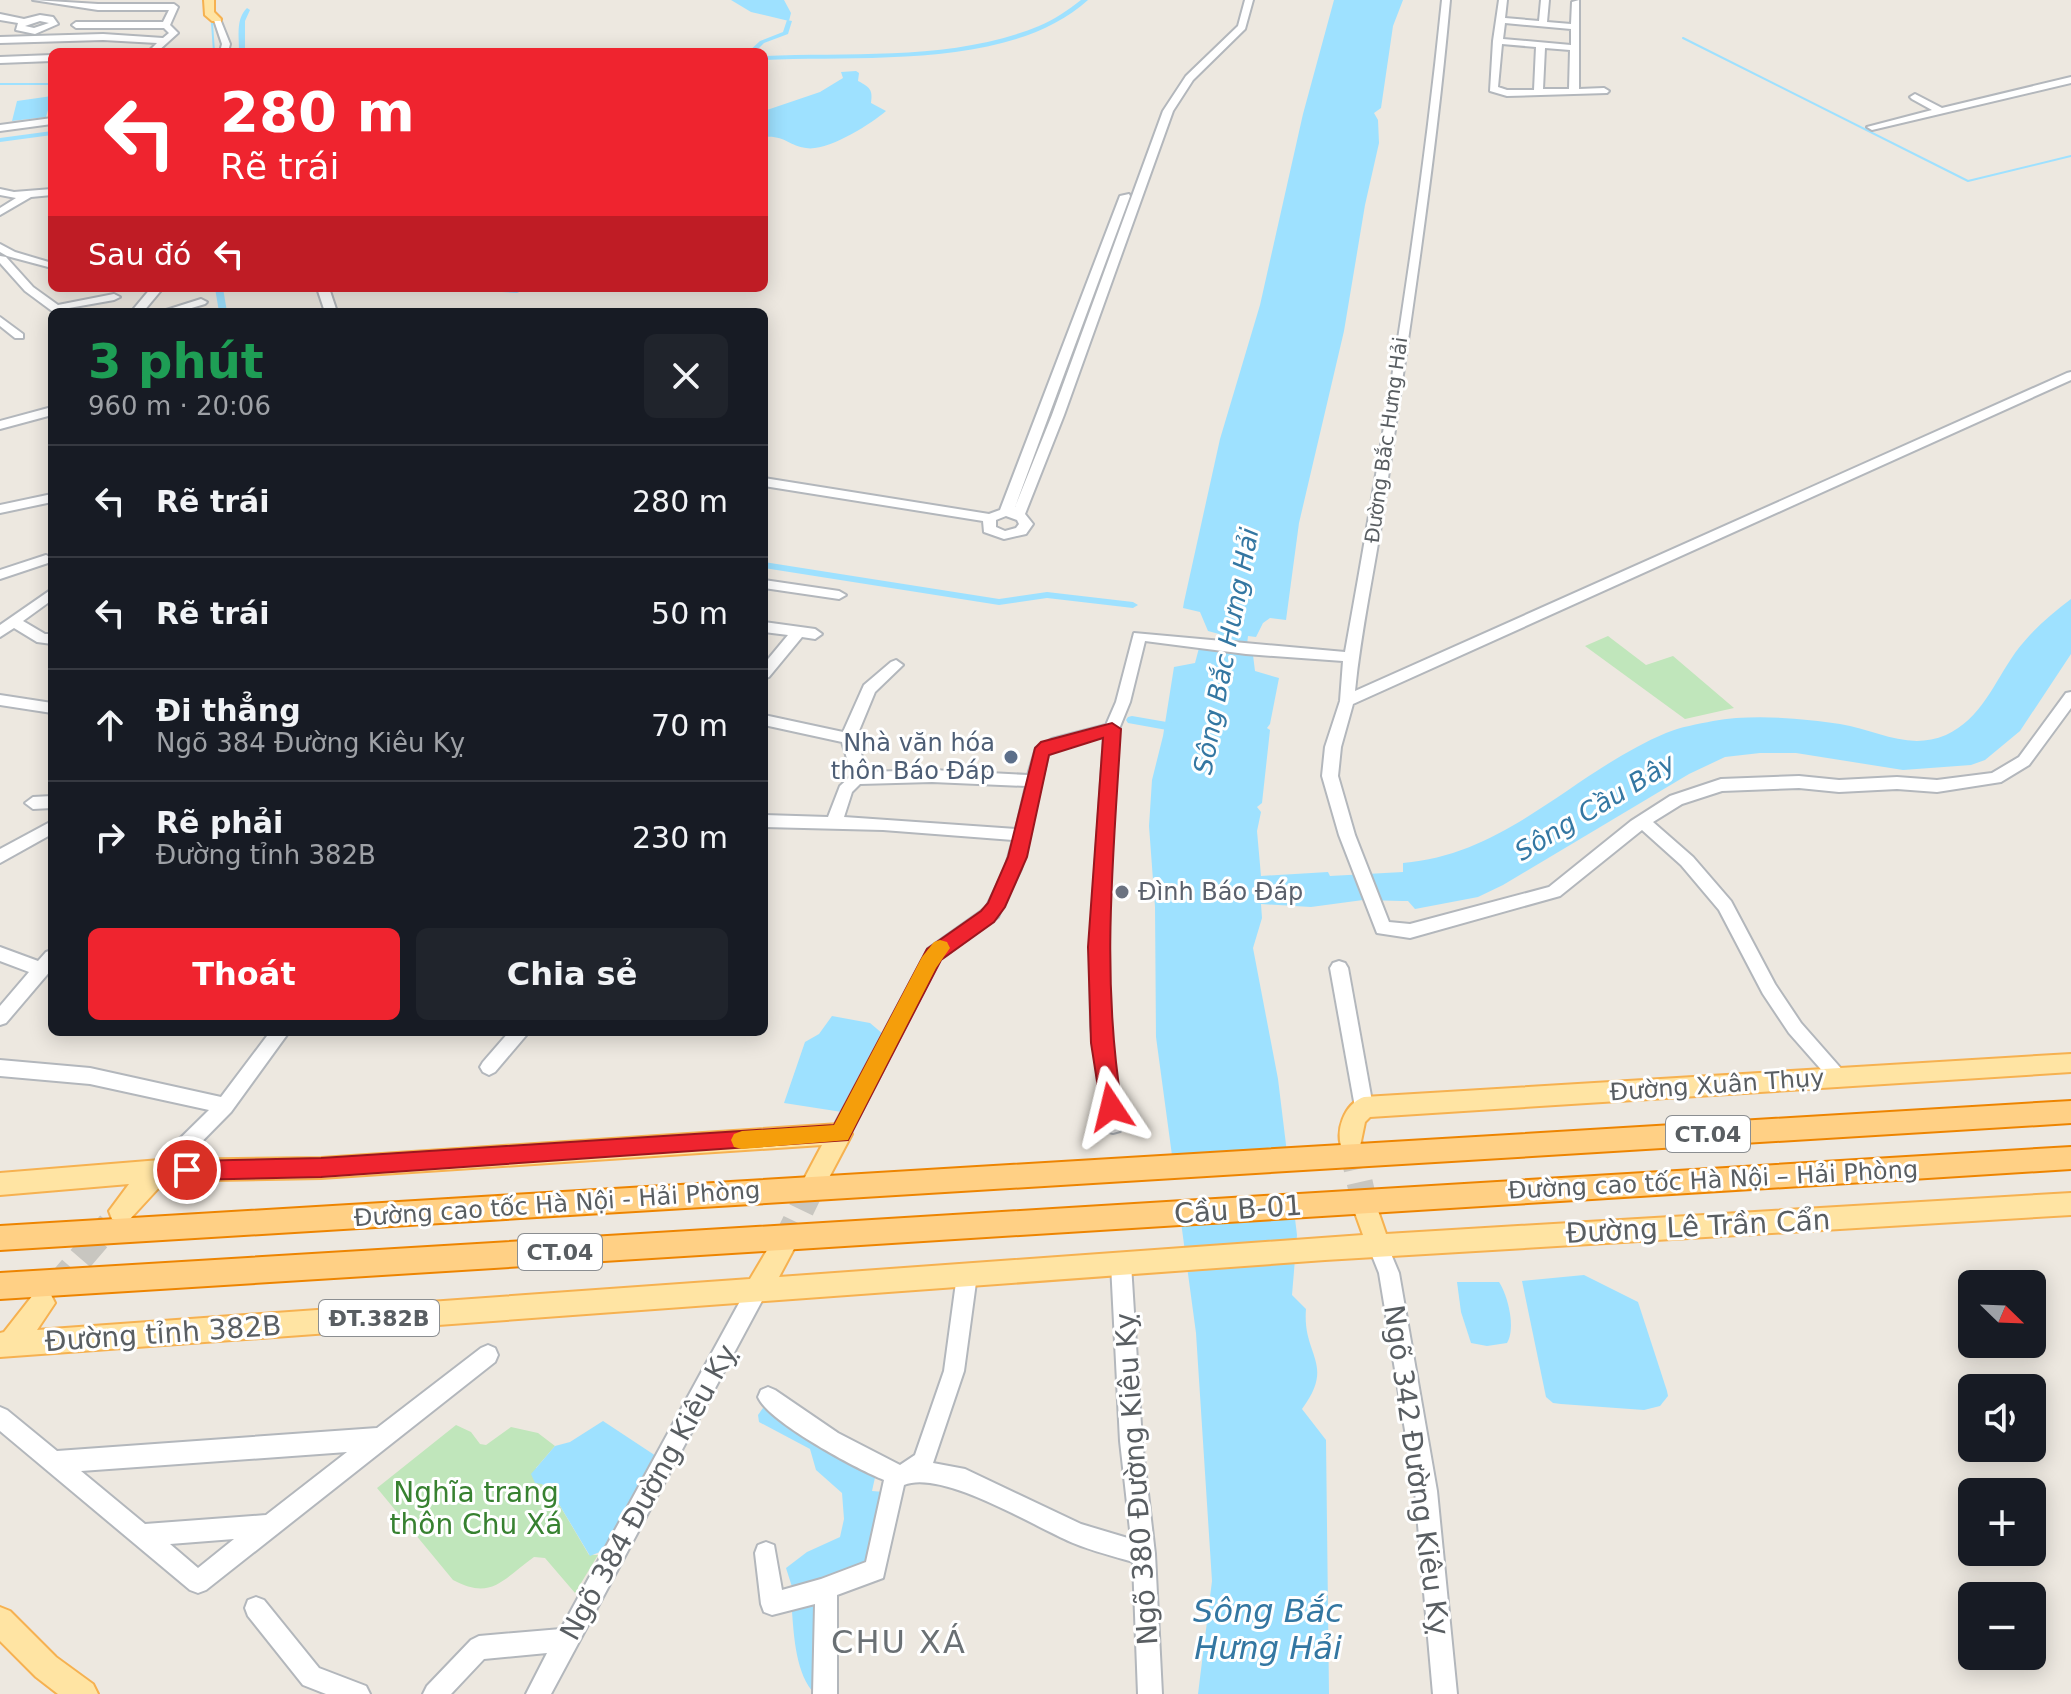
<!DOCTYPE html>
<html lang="vi">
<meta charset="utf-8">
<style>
body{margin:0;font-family:"DejaVu Sans",sans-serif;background:#20242c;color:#f1f3f6;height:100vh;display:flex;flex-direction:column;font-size:30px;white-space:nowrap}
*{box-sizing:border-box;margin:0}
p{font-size:26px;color:#9ea1a6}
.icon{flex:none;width:44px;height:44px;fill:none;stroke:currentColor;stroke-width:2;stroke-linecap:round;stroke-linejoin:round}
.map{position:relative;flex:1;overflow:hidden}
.sheet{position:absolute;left:48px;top:308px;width:720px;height:728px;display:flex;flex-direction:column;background:#171b24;border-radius:12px;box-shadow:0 4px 20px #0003}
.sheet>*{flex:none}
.top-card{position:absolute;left:48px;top:48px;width:720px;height:244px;border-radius:12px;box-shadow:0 4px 20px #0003;background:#ef242f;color:#fff;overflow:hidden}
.needle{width:52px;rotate:113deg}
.tools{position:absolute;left:1958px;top:1270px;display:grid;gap:16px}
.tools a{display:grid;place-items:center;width:88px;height:88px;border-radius:12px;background:#171b24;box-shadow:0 4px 20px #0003;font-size:40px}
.pin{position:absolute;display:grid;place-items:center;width:68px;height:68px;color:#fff;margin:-34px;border:4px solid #fff;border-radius:50%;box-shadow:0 2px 8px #0007}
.me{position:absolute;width:88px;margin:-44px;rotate:350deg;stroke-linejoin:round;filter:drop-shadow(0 0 6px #0008)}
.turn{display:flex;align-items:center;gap:28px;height:168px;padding:0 40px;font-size:36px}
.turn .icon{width:104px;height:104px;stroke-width:2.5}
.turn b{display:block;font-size:56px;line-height:68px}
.then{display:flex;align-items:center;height:76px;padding:0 40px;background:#0003;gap:16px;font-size:30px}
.round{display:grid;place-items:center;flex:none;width:84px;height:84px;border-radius:12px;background:#20242c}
.overview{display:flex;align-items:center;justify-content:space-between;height:136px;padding:0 40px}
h1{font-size:48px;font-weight:600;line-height:60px;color:#1e9e55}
.button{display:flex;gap:16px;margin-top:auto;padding:16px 40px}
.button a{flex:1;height:92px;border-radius:12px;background:#ef242f;color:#fff;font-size:32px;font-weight:600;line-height:92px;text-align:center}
.button a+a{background:#20242c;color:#f1f3f6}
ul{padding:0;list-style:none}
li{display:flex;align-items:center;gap:24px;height:112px;padding:0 40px;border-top:2px solid #363941}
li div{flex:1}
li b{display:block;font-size:30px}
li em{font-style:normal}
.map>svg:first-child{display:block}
.green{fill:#c0e6bb}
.water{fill:#9ee1ff}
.pier{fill:#ede8e0}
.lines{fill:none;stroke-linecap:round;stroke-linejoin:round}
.stream{stroke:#9ee1ff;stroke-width:2}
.canal{fill:#9ee1ff;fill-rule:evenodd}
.major-tunnel{stroke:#c8c6c0;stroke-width:26;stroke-dasharray:26 13;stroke-linecap:butt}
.minor-casing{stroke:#b3b7bc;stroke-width:4}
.major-casing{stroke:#f6b150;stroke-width:4}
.highway-casing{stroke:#ed8400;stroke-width:4}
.minor{fill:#fff;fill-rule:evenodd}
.major{fill:#ffe4a3;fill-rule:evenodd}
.highway{fill:#ffd085;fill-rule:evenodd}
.route{fill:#ef242f;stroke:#9b171f;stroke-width:2}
.slow{fill:#f59e0b}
.service-dot{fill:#5c6f8a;stroke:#fff;stroke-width:3}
.worship-dot{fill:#6b7280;stroke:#fff;stroke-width:3}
.labels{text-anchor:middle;stroke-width:6;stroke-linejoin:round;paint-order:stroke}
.far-street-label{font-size:20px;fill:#595e62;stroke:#fff}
.shield{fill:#fff;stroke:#8b8e91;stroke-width:2}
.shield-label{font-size:22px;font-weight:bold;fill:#595e62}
.service-label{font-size:24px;fill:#4e5e75;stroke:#fff;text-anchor:end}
.worship-label{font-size:24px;fill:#5b616d;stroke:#fff;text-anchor:start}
.street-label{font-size:24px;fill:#595e62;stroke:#fff}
.water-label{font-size:26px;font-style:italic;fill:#3477a2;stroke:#fff}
.near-street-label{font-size:28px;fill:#595e62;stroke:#fff}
.near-park-label{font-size:28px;fill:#378130;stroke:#fff}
.near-water-label{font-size:32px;font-style:italic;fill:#3477a2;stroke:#fff}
.near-neighbourhood-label{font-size:32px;letter-spacing:2px;fill:#6a7074;stroke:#fff}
</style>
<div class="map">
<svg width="2071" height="1694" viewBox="0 0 2071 1694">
<rect width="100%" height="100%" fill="#ede8e0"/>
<g class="green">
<path d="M1608,636L1646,665L1673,656L1734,708L1685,719L1585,646Z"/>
<path d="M456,1425L471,1432L480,1444L486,1445L511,1427L538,1433L555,1446L536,1468L542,1484L553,1494L589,1555H598L575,1593L545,1558L534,1557C503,1579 492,1601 453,1580L377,1488Z"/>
</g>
<g class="water">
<path d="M731,0H784L791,13L789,21L751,12Z"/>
<path d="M1334,0H1403L1393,26L1381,108L1374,113L1378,120L1379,143L1365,205L1344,331L1299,523L1286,620L1270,618L1263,623L1256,637L1248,636L1246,653L1253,655L1255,671L1279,678L1270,724L1267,728L1270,730L1262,803L1257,807L1261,812L1257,831L1261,876L1328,872L1330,876L1403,872V863C1509,854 1573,772 1666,733C1680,727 1698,724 1713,721C1752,714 1801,718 1840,724C1877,730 1908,751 1946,735C1981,719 1994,683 2015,653C2031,631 2050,615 2071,599V654L2020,731L1985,760L1971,765L1903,770L1796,753H1760L1725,757L1689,774L1503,885L1478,897L1415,909L1408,901H1402L1363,900L1311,907L1261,904L1262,918L1253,948L1278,1079L1297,1235L1292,1295L1306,1309C1302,1356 1336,1363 1302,1409L1326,1440L1329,1694H1198L1212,1581L1196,1333L1156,1037L1155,907L1149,826L1152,780L1163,736L1174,667L1195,663L1199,648L1216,649L1219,634L1208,631L1200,612L1183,608L1184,602L1220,439L1260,305L1303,114Z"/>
<path d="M856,71L859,73L858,81C870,87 873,90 871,103L886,111C871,124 827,152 806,148C789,146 785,135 764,137V111L820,92L843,78L841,72Z"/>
<path d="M52,96L46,117L12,121L17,101Z"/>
<path d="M832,1016L870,1023L883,1034L842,1112L784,1103L805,1042L819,1034Z"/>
<path d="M1584,1275L1638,1302L1667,1391L1668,1396L1660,1406L1644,1410L1561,1404L1553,1403L1546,1397L1522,1281Z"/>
<path d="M1457,1282H1499C1508,1296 1516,1328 1507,1343L1487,1346L1471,1343L1461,1312Z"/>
<path d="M765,1405L876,1473L872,1491L884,1492L874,1564L793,1590L786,1568L807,1552L840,1537L844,1519L842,1493L816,1470L810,1449L759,1422L758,1415Z"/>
<path d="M603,1421L656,1456L607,1549L590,1556L553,1494L542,1484L535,1483L531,1474L555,1446L570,1442Z"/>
<path d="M822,1601L815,1694C796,1675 794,1637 792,1612L795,1608Z"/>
</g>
<path class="pier" d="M1291,1160L1298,1205L1176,1213L1170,1167Z"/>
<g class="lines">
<g class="stream">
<path d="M212,23L214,52"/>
<path d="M1683,38L1968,181L2071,156"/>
<path d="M0,84H52"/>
</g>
<g class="canal">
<path d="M1081,0H1088C1011,70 862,55 764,60V56C855,52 954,61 1039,26C1054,20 1068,10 1081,0Z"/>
<path d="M247,8L250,10L245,21V49L242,51L239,49C239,34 236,19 247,8Z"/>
<path d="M787,20L792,21L788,34L764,43L755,52H748L760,41L783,32Z"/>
<path d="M52,131V135L0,142V138Z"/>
<path d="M215,288H223L227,312H219Z"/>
<path d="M464,288H529L517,293L468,290Z"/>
<path d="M764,562L999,599L1047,592L1133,602L1138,605L1133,608L1047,598L999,605L764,568Z"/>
<path d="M1132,716L1178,724L1184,728L1178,732L1128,723L1126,720L1128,717Z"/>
</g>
<g class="major-tunnel">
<path d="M1351,1144L1366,1210"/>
<path d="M784,1245L816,1179"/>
<path d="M55,1288L110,1224"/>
</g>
<g class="minor-casing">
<g id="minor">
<path d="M33,0L98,4H174L178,7L170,25L178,33L157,52H148L157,43L103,40L0,43V37L103,34L163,38L169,33L164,28H76L72,25L76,22H163L169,10H98Z"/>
<path d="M1245,0H1253L1245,29L1193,80L1173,111L1064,415L1025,514L1033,524L1026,534L1004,539L984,532L983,521L764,486V478L989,514L1000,510L1120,196L1129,194L1130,196L1015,507L1052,415L1163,111L1186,76L1238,26ZM1006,516L1017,520L1019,524L1016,528L1005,531L996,527V520Z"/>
<path d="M1442,0H1450C1435,169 1408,337 1384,506C1375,568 1361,629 1355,691L2067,373L2071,372V380L1353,704L1341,747L1338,776L1355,835L1389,922L1410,924L1549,887L1631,821L1670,796L1721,779L1799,776L1839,780L1897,777L1937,780L1992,773L2019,757L2066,693L2071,692V708L2029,765L2001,782L1937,792L1897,789L1839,792L1799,788L1722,791L1682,804L1653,822L1693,857L1731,901L1775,984L1801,1023L1845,1073L1848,1078L1845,1083L1839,1086L1833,1083L1789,1033L1763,994L1719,910L1681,865L1642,830L1560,896L1410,938L1377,933L1339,835L1322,776L1325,747L1340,701L1343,661L1246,654L1145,641L1130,702L1119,729L1106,947L1109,1026L1122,1125L1120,1131L1113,1133L1106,1131L1104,1125L1091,1026L1090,947L1104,736L1062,747L1048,755L1021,869L1000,912L998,917L940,959L847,1140L840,1142L833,1140L831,1134L833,1128L928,949L986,908L1005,869L1013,840L883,830L764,827V815L828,817L840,786L852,775L842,742L764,725V715L843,732L864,685L891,662L896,660L903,665L875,692L856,738L867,772L932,770L1028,775L1036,748L1052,739L1106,725L1116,702L1134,633L1345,652C1384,436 1420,218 1442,0ZM932,782L1026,786L1016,829L844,817L852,792L860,784Z"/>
<path d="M1499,0H1507L1505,18L1539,21L1541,0H1549L1547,22L1571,24L1572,2L1579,0V89L1604,88L1609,91L1607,93L1507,96L1490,91L1493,41ZM1505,23L1571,29V45L1503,39ZM1502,44L1536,47L1534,90H1507L1498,87ZM1545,48L1570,50L1569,89H1543Z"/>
<path d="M0,14L24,19L40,15L53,17L58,24L35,34L16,30L18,23L0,20ZM40,21L49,23L34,28L25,26Z"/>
<path d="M213,17L220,19L230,44L228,52H220L222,44Z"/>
<path d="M52,55V61L0,63V57Z"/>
<path d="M2071,77V83L1872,130L1867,127L1932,110L1912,99L1910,97L1915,94L1942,108Z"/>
<path d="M52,118V124L0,131V125Z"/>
<path d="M0,189L14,192L52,189V195L31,197L0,215V208L16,198L0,195Z"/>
<path d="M0,244L15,252L52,263V268L7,256L0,252Z"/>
<path d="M0,256L6,257L33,287L58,305L114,294L120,297L114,300L52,311L25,291L0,263Z"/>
<path d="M151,288H163L143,312H131Z"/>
<path d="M317,288H329L337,312H325Z"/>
<path d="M201,299L207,302L205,304L178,312H160Z"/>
<path d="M0,317L23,334V338H15L0,326Z"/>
<path d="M52,407V415L0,429V421Z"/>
<path d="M52,494V502L0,513V505Z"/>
<path d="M46,555L52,558L51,562L0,579V570Z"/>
<path d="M764,580L839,591L846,595L839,599L764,588Z"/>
<path d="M52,589V600L23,621L45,634H52V644L37,642L14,628L0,637V625Z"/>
<path d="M764,622L815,629L822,634L815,639L802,637L769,677L764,679V664L788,635L764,632Z"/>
<path d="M0,695L52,703V713L0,705Z"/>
<path d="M52,796V808L33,809L25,803L33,797Z"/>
<path d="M52,821V834L0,863V849Z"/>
<path d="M0,947L38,961L46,952L52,950V969L6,1023L0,1025V1006L29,972L0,961Z"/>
<path d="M1339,961L1345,963L1348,968L1373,1107L1370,1113L1364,1115L1358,1113L1355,1107L1330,968L1333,963Z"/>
<path d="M270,1032H289L231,1112L167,1177L160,1179L153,1177L151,1171L153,1165L209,1110L90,1084L0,1076V1060L90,1068L221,1097Z"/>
<path d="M509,1032H529L495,1072L489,1075L483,1072L480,1067L483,1062Z"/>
<path d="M1379,1239L1386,1242L1399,1273L1437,1491L1457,1694H1433L1415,1491L1379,1273L1369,1248L1372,1242Z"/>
<path d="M1121,1255L1128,1258L1131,1264L1142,1441L1155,1554L1162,1694H1138L1133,1562C1113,1556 1092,1551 1073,1543C1035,1527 942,1469 904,1485L883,1578L837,1595V1694H813L815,1604L772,1615L764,1612L761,1604L755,1553L758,1545L766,1542L774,1545L782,1590L821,1579L866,1562L884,1480C857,1469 768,1422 758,1397L761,1390L768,1387L775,1390L838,1433L900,1465L915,1455L944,1371L957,1275L960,1268L967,1266L974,1268L977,1275L964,1371L933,1463L965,1469L1081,1524L1131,1539L1120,1441L1111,1264L1114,1258Z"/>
<path d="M757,1281L764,1283L767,1290L764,1297L551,1694H526L547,1653L484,1659L451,1694H423L427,1686L471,1640L479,1636L561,1629L750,1283Z"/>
<path d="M488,1345L495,1348L498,1355L495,1362L206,1590L198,1593L190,1590L0,1431V1407L7,1410L57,1451L377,1428L481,1348ZM347,1452L266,1515L145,1524L81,1471ZM234,1539L198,1568L170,1544Z"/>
<path d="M256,1597L264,1600L319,1668L366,1686L370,1694H326L303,1685L248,1616L245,1608L248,1600Z"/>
</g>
</g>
<g class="major-casing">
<g id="major">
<path d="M204,0H214V12L221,19L220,21H212L205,15Z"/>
<path d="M2071,1054V1072L1370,1117L1365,1122L1359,1151L1351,1154L1343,1151C1334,1132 1344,1104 1364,1097Z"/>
<path d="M840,1124L848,1127L852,1134L824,1187L816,1190L808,1187L804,1179L822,1145L321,1178L165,1181L130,1219L121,1222L112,1219L109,1211L129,1184L0,1195V1173L160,1160L321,1158Z"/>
<path d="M2071,1193V1215L1325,1260L0,1357V1333L4,1332L33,1295L42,1291L51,1295L55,1303L37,1330L750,1279L775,1237L784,1234L793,1237L796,1245L779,1277L1363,1235L1354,1210L1357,1202L1366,1199L1375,1202L1386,1234Z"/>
<path d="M0,1607L10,1611L56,1657L93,1684L98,1694H58L36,1677L0,1641Z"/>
</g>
</g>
<g class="highway-casing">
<g id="highway">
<path d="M2071,1101V1123L0,1250V1226Z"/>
<path d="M2071,1147V1169L0,1299V1273Z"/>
</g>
</g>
<use href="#minor" class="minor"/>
<use href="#major" class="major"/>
<use href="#highway" class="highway"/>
</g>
<path class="route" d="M1112,723L1121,729C1113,860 1101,977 1122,1107L1119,1113L1111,1116L1104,1113L1101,1107L1091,1043L1088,947L1103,738L1049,755L1027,857L1005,907L994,922L941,960L848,1140L321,1177L187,1180L180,1177L176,1170L180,1163L187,1161L321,1158L834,1125L927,949L981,911L988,903L1008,857L1035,748L1041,742Z"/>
<path class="slow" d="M940,940L947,942L950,948L936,968L848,1140L742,1149L734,1147L731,1140L734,1134L742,1131L834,1125L922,957L934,942Z"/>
<circle class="service-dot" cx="1011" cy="757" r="8"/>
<circle class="worship-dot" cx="1122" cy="892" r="8"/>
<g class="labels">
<g class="far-street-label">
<text transform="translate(1386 440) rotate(-82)" y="7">Đường Bắc Hưng Hải</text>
</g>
<g class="shield">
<rect x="1666" y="1116" width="84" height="36" rx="6"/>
<rect x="518" y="1234" width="84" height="36" rx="6"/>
<rect x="319" y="1300" width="120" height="36" rx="6"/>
</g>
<g class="shield-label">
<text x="1708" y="1142">CT.04</text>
<text x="560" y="1260">CT.04</text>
<text x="379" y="1326">ĐT.382B</text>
</g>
<g class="service-label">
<text x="995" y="751">Nhà văn hóa<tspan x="995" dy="28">thôn Báo Đáp</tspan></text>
</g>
<g class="worship-label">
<text x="1138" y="900">Đình Báo Đáp</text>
</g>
<g class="street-label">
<text transform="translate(1717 1085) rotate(-4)" y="8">Đường Xuân Thụy</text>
<text transform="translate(1713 1180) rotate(-3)" y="8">Đường cao tốc Hà Nội – Hải Phòng</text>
<text transform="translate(557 1204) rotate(-4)" y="8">Đường cao tốc Hà Nội - Hải Phòng</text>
</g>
<g class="water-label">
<text transform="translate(1226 651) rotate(-79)" y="9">Sông Bắc Hưng Hải</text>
<text transform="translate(1595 807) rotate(-31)" y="9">Sông Cầu Bây</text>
</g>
<g class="near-street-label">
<text transform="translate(1238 1209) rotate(-4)" y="10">Cầu B-01</text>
<text transform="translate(1698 1226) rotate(-3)" y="10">Đường Lê Trần Cẩn</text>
<text transform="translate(163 1333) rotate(-4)" y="10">Đường tỉnh 382B</text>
<text transform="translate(1417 1470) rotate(82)" y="10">Ngõ 342 Đường Kiêu Kỵ</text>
<text transform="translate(1136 1479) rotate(-94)" y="10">Ngõ 380 Đường Kiêu Kỵ</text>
<text transform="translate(648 1492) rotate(-61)" y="10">Ngõ 384 Đường Kiêu Kỵ</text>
</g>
<g class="near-park-label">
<text x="476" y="1502">Nghĩa trang<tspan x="476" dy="32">thôn Chu Xá</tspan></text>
</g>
<g class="near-water-label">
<text x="1268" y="1622">Sông Bắc<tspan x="1268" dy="37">Hưng Hải</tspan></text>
</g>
<g class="near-neighbourhood-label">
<text x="899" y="1653">CHU XÁ</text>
</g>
</g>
</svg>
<div class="tools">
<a><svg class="needle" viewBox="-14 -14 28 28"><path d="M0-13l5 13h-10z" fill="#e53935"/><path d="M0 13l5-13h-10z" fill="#9ea1a6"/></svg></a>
<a><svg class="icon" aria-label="sound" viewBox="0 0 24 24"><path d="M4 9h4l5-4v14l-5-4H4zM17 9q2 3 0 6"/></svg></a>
<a>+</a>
<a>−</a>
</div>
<div class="pin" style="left:187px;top:1170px;background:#d93025"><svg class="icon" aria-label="arrive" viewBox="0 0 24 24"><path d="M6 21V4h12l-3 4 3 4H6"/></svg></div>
<svg class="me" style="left:1111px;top:1107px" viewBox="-20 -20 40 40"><path d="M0-17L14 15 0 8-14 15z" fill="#ef242f" stroke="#fff" stroke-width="4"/></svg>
<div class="top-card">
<div class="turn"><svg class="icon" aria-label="left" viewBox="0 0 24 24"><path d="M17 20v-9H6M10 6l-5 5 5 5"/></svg><div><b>280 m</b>Rẽ trái</div></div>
<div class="then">Sau đó<svg class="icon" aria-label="left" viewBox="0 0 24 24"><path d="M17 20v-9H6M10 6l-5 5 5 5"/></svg></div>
</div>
<section class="sheet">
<div class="overview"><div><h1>3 phút</h1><p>960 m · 20:06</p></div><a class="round"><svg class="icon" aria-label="close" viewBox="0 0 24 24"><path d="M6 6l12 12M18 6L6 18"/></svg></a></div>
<ul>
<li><svg class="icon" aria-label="left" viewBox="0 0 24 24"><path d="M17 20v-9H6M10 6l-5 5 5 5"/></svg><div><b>Rẽ trái</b></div><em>280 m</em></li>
<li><svg class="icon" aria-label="left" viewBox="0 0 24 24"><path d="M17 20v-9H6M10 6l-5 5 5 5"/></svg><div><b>Rẽ trái</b></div><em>50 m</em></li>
<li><svg class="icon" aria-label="ahead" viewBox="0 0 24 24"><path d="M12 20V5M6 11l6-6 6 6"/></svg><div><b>Đi thẳng</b><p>Ngõ 384 Đường Kiêu Kỵ</p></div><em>70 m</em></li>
<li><svg class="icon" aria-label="right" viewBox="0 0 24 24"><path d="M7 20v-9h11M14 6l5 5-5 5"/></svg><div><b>Rẽ phải</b><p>Đường tỉnh 382B</p></div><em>230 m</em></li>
</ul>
<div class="button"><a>Thoát</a><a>Chia sẻ</a></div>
</section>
</div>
